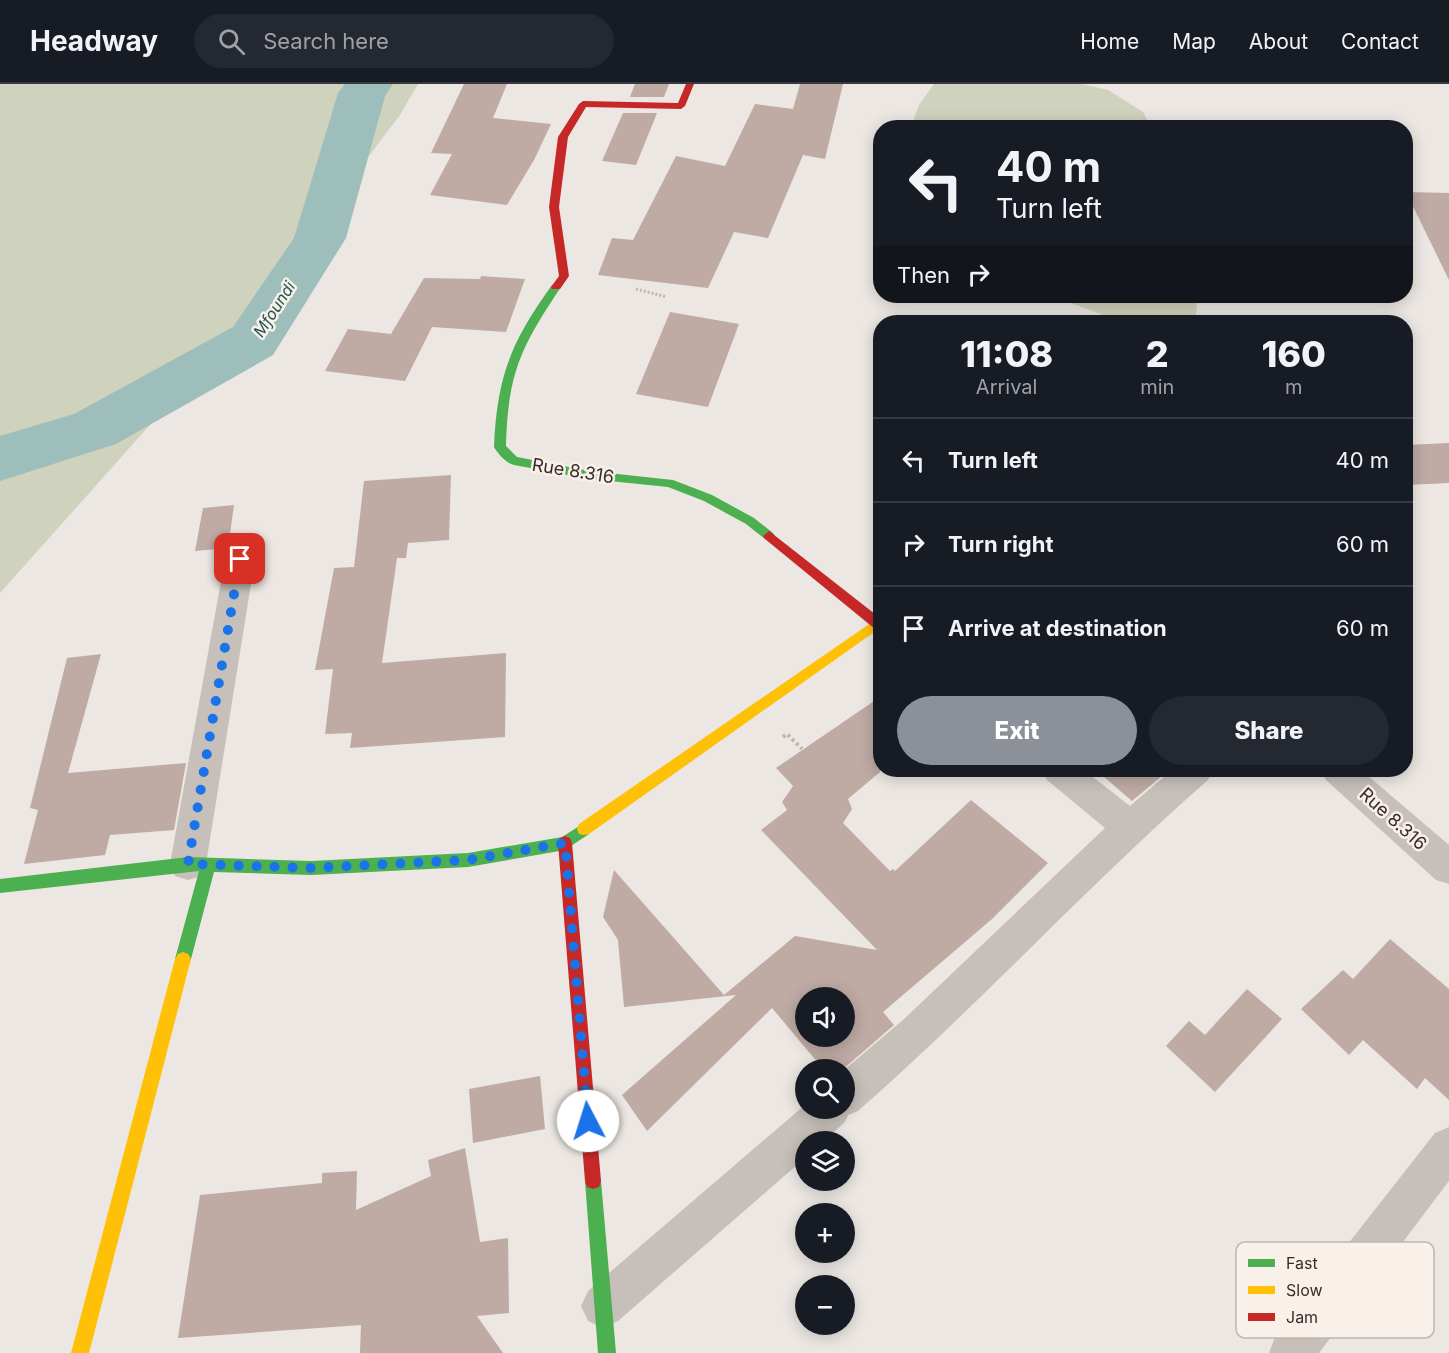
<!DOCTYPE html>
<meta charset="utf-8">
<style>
body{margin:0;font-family:Inter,sans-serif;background:#242831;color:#f1f3f6;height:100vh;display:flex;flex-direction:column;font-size:22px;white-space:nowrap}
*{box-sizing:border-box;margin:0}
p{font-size:20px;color:#9ea1a6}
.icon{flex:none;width:33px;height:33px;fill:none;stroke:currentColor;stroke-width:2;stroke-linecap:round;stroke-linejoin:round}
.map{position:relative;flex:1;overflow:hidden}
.side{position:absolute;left:873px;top:231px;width:540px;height:462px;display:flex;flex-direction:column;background:#171b24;border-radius:24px;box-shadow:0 3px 15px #0003}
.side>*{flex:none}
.hud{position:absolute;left:873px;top:36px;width:540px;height:183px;border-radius:24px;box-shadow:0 3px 15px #0003;background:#171b24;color:#f1f3f6;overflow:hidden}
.tools{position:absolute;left:795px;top:903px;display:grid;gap:12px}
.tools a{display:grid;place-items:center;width:60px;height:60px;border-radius:50%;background:#171b24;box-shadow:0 3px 15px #0003;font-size:30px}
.pin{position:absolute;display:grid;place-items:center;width:51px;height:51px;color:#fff;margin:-26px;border-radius:12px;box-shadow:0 3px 9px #0006}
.me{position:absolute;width:66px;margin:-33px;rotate:355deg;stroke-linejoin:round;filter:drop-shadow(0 0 4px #0008)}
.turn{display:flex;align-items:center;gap:21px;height:126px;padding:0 24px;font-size:27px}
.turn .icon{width:78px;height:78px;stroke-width:2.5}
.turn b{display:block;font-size:42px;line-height:51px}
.then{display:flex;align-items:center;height:57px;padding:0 24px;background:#0003;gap:12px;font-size:22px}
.eta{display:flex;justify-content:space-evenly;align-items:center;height:102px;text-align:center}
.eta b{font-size:36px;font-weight:800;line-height:42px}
.cta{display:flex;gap:12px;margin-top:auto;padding:12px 24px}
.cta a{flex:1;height:69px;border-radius:36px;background:#8c9099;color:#fff;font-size:24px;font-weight:800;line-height:69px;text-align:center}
.cta a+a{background:#242831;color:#f1f3f6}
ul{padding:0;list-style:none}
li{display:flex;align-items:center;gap:18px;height:84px;padding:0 24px;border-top:2px solid #363941}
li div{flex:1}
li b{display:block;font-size:22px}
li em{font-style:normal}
header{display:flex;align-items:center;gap:36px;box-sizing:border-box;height:84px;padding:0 30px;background:#171b24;border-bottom:2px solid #363941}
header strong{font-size:28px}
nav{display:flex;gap:33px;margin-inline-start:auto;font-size:21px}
.search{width:420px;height:54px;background:#242831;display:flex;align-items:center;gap:15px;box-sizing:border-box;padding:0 21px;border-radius:33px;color:#9ea1a6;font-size:22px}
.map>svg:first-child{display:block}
.green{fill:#cfd2bd}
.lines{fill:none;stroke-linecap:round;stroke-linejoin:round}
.river{fill:#9ebebc;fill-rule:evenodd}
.building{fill:#bfaaa4;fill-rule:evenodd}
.path-far1{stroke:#bfb7b3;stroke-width:3;stroke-dasharray:2 2;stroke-linecap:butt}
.path{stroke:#bfb7b3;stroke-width:4;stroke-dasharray:3 3;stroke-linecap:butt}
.street{fill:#c6bfba;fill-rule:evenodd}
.fast{fill:#4caf50;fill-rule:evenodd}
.slow{fill:#ffc107;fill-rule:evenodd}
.jam{fill:#c62828;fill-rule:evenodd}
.route{stroke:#1a73e8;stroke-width:10;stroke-dasharray:0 18}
.labels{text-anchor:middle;stroke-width:5;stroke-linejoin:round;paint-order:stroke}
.far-water-label{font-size:16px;font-style:italic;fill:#205655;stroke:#f9f0e9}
.street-label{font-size:18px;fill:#372c29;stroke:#f9f0e9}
.key{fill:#f9f0e9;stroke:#bfb5af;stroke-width:1.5}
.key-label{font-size:16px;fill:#372c29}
</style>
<header>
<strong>Headway</strong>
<div class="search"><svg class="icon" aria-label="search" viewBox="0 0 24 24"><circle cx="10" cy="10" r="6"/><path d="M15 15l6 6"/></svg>Search here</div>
<nav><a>Home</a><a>Map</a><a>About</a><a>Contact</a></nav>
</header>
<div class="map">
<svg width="1449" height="1269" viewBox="0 0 1449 1269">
<rect width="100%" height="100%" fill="#ece7e2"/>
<g class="green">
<path d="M0,0H418L400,31L249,230L0,509Z"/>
<path d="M934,0H1082L1108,6L1143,28L1151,43H911L919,21Z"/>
<path d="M1053,212H1197L1196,238H1136L1103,231Z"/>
</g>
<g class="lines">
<path class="river" d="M345,0H393L385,12L346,154L273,271L116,360L0,397V352L74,330L233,243L294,154L338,9Z"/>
</g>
<g class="building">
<path d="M464,0H507L493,34L551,40L534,76L507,121L430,111L452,70L431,69Z"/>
<path d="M635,0H669L664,13H630Z"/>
<path d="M800,0H843L825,75L803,71L768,154L734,148L708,204L598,191L612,154L633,156L676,72L725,82L755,20L793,25Z"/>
<path d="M623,29H657L636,81L602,77Z"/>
<path d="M1406,108L1449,109V196Z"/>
<path d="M481,192L525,195L506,248L432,243L405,297L325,287L348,245L391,250L424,194L480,195Z"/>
<path d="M670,228L739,240L708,323L636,310Z"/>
<path d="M1449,359V399L1406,401V361Z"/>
<path d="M451,391L449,456L408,459L406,474H397L382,579L506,569L505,653L350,664L352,649L325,650L333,585L315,586L334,484L354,483L364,397Z"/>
<path d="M234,421L228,464L195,467L203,424Z"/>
<path d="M101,570L68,689L186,679L174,746L110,751L105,771L24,780L38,726L30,724L67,574Z"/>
<path d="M880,613V688L848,715L852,725L843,739L890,787L893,785L895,787L971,716L1048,779L992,835L883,928L894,941L842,986H824L772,924L647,1047L622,1011L736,911L624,923L618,856L603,833L614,786L724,911L795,852L877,866L761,746L787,726L782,718L793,702L776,684ZM806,914H844V952H806Z"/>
<path d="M1096,686H1169L1132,717Z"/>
<path d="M1390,855L1449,905V1016L1425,994L1417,1005L1363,956L1349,971L1301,925L1343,886L1353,895Z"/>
<path d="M1247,905L1282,935L1215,1008L1166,962L1189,937L1205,951Z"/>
<path d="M540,992L545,1045L473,1059L469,1005Z"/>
<path d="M465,1064L480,1158L508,1154L509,1229L477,1232L503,1269H360L361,1241L178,1254L200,1111L322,1099V1089L357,1087L356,1126L431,1092L428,1076Z"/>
</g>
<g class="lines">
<path class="path-far1" d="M636,205L667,213"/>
<path class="path" d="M783,653L787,650L802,665"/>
<g class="street">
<path d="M240,463L251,467L255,475L206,780L201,792L188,796L175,792L170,780L225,475L229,467Z"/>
<path d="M1042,686H1084L1130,722L1172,686H1213L1208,696C1087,802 979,921 858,1027L848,1031L845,1038L823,1058H806V1073L618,1237L603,1244L588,1237L581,1222L588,1207L806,1020V1024H844V986L903,936L1105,744L1047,696Z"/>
<path d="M1321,686H1361L1449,761V800L1436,796L1326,696Z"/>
<path d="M1449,1043V1097L1319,1269H1269L1275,1253L1435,1049Z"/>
</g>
<g class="fast">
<path d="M556,200L561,203C521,263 508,288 506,362L517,373L590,387L673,396L712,411L754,434L773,449L775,452L773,455H765L746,440L704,417L668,403L590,395L514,381C506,379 498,370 494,363C497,292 511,258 552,201Z"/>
<path d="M584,739L589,740L591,745L589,750L565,766L468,783L311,791L214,788L191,875L188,880L183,882L178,880L175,875L199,787L0,809V795L188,773L311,777L468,769L562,753Z"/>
<path d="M593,1089L599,1091L601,1097L616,1269H598L585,1097L587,1091Z"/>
</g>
<g class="slow">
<path d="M878,534L880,535V544L589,750L584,751L579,750L577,745L579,740Z"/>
<path d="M183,868L188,870L191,875L89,1269H71L175,875L178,870Z"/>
</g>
<g class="jam">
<path d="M686,0H694L685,22L681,25L586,23L568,53L559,123L569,192L560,205H552L551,203L559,192L549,123L558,53L579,20L583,17L678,19Z"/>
<path d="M769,447L880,534V546L875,545L765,455L763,452Z"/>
<path d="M565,752L570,754L572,759L601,1097L599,1103L593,1105L587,1103L585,1097L558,759L560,754Z"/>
</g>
</g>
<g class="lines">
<path class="route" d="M240,475L188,780L311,784L468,776L565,759L588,1037"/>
</g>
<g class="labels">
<g class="far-water-label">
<text transform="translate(274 225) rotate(-57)" y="6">Mfoundi</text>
</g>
<g class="street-label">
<text transform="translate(573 387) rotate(9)" y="6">Rue 8.316</text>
<text transform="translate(1393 735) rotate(42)" y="6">Rue 8.316</text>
</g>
</g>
<rect x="1236" y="1158" width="198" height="96" rx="9" class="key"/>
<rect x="1248" y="1175" width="27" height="8" fill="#4caf50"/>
<rect x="1248" y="1202" width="27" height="8" fill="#ffc107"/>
<rect x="1248" y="1229" width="27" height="8" fill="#c62828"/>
<g class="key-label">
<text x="1286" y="1185">Fast</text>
<text x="1286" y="1212">Slow</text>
<text x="1286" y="1239">Jam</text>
</g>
</svg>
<div class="tools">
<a><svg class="icon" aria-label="sound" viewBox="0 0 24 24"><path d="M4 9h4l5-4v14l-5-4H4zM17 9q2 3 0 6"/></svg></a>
<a><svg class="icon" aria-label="search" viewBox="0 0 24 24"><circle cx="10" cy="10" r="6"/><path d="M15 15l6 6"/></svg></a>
<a><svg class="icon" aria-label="layers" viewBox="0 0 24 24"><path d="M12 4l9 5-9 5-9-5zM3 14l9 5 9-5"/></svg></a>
<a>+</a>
<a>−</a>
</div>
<div class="pin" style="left:240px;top:475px;background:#d93025"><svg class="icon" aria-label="arrive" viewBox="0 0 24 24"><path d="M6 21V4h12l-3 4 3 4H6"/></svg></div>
<svg class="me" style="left:588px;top:1037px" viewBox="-20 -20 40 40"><circle r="19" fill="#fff"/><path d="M0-13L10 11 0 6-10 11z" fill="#1a73e8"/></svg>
<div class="hud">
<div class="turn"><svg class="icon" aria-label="left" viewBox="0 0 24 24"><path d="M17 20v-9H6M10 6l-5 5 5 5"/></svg><div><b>40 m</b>Turn left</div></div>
<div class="then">Then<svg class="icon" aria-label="right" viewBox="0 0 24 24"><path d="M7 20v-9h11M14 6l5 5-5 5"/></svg></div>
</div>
<section class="side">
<div class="eta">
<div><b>11:08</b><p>Arrival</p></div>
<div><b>2</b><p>min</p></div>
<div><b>160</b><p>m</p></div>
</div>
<ul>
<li><svg class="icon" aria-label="left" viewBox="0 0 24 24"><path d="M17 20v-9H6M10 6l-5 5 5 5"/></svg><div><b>Turn left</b></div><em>40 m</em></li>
<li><svg class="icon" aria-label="right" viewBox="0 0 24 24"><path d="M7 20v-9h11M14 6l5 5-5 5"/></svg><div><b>Turn right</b></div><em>60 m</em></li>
<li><svg class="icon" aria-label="arrive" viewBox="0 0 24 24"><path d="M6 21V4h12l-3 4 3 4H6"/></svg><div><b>Arrive at destination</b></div><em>60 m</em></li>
</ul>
<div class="cta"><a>Exit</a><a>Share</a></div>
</section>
</div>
